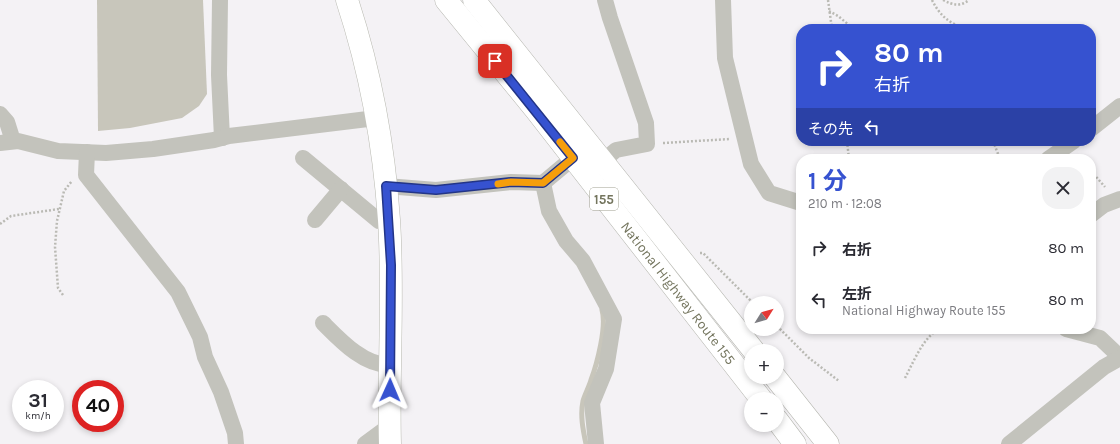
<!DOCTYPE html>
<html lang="ja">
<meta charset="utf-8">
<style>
body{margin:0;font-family:Karla,"Noto Sans JP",sans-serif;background:#f2f2f3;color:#2b2b33;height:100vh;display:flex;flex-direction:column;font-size:15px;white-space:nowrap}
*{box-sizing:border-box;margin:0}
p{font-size:13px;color:#7c7c81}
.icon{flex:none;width:22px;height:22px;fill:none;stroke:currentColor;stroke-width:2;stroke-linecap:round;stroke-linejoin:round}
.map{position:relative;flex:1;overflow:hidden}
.sheet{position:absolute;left:796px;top:154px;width:300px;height:180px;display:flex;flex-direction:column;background:#fff;border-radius:16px;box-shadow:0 2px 6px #0003}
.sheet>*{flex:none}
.hud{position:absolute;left:796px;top:24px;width:300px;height:122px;border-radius:16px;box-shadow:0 2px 6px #0003;background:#3652d0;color:#fff;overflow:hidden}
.needle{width:26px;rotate:53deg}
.fabs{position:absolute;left:744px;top:296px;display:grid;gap:8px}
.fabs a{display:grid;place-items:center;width:40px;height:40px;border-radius:50%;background:#fff;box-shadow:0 2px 6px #0003;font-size:20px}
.speed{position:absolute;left:12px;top:380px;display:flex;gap:8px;font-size:20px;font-weight:700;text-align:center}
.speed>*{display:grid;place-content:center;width:52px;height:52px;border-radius:50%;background:#fff;box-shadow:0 2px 6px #0003;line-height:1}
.speed small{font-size:10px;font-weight:400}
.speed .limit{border:6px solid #d22;background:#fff;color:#111}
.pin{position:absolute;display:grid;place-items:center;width:34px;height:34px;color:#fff;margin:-17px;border-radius:8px;box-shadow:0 2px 6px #0006}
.me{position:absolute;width:44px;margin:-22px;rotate:1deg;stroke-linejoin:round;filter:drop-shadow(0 0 3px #0008)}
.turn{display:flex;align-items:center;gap:14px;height:84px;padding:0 12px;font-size:18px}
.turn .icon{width:52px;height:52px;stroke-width:2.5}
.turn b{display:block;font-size:28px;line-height:34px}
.then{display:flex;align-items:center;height:38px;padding:0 12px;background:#0003;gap:8px;font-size:15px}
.round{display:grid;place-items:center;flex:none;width:42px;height:42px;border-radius:16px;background:#f2f2f3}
.headline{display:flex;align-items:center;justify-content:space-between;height:68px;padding:0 12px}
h1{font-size:24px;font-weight:700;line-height:30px;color:#3652d0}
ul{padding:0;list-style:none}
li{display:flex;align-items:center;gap:12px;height:52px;padding:0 12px}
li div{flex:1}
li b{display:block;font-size:15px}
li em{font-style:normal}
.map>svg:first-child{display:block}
.water{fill:#c8c6bb}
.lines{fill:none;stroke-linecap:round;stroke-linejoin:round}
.stream{stroke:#c8c6bb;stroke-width:5}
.secondary-casing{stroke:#b7b8af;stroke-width:23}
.highway-casing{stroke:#b4b5ae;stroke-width:23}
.path{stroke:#babab4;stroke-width:2.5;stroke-dasharray:2 2;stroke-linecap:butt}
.street{stroke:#c3c3bc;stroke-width:16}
.secondary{stroke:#fff;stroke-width:22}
.highway{stroke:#fff;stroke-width:22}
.route-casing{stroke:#233587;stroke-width:10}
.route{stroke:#3652d0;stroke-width:7}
.slow{stroke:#f59e0b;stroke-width:7}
.labels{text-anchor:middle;stroke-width:4;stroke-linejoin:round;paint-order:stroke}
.shield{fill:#fff;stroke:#9e9e8e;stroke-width:1}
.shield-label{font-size:13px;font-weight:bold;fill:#74755e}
.street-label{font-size:14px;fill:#74755e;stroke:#fff}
</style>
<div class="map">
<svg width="1120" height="444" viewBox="0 0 1120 444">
<rect width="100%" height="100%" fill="#f4f2f5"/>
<path class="water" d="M97,0H203L207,94L199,106L182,118L130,128L98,131Z"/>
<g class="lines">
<path class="stream" d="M586,444C583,430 580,415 583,401C585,394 589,387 591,380C597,364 607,326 602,310"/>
<g class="secondary-casing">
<path id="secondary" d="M347,0C370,70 384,146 389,220C394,294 388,369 390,444"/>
</g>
<g class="highway-casing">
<g id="highway">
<path id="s1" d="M446,0L535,109L761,399"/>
<path d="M474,0L754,351"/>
<path d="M775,377L828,444"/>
<path d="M777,420L795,444"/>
</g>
</g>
<g class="path">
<path d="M828,0L832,29"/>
<path d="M932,0C940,16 949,23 966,29"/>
<path d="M943,0C953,5 960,7 969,0"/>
<path d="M829,11L838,16L854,29"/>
<path d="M847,141L849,159"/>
<path d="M993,141L1000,159"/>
<path d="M847,142L856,141"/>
<path d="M663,143L730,139"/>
<path d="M1091,171L1105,187"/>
<path d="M0,224L11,216L59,209"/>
<path d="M700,253H703L753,303"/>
<path d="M63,295L58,288L55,247L57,221L64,191L72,181"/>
<path d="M777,326L809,358L839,381"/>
<path d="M905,378C914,361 922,340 938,329"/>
</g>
<g class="street">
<path d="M220,0L219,75L222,138"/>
<path d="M723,0L725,58L751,164L769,193L801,203"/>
<path d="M0,114L7,122L13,141"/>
<path d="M1091,129L1120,106"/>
<path d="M0,143L18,141L58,151L106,153L153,149L214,140L229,136L376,118"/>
<path d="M87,152L86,175L178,292L200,337L205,357L221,392L235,433L236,444"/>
<path d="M303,158L379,221H389"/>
<path d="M1048,159L1074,141"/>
<path d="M603,161L616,150L647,144L646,123L610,18L605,0"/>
<path d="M543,183L549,211L566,241L583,261L614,319L606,369L592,403L596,444"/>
<path d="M386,186L436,190L511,182L543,183L573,158"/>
<path d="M1091,215L1104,205L1120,199"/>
<path d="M315,220L341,189"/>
<path d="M323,323C340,340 364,366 390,365"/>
<path d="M1066,329L1100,338L1120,357"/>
<path d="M365,444L384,430H389"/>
<path d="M1009,444L1104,367L1120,358"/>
</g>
<use href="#secondary" class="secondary"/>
<use href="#highway" class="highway"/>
</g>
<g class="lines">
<g class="route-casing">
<path id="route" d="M390,390L391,265L386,186L436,190L511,182L543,183L573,158L495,61"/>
</g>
<use href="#route" class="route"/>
<path class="slow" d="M498,184L511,182L543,183L573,158L560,142"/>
</g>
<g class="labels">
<rect class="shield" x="590" y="188" width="28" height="22" rx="3"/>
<g class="shield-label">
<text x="604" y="204">155</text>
</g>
<g class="street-label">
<text dy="5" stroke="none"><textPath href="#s1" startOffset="374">National Highway Route 155</textPath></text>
</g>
</g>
</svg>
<div class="fabs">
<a><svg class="needle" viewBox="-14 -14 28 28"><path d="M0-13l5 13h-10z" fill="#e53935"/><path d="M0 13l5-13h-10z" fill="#7c7c81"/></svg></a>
<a>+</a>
<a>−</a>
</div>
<div class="speed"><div>31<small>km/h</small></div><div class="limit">40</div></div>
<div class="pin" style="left:495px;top:61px;background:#d93025"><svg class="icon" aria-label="arrive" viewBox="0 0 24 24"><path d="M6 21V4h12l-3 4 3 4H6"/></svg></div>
<svg class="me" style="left:390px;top:390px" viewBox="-20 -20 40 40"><path d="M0-17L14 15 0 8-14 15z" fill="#3652d0" stroke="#fff" stroke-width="4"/></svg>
<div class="hud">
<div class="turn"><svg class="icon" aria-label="right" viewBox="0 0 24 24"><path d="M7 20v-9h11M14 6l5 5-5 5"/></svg><div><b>80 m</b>右折</div></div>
<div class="then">その先<svg class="icon" aria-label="left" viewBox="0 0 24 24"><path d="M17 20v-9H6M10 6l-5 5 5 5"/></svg></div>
</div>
<section class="sheet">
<div class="headline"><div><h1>1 分</h1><p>210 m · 12:08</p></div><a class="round"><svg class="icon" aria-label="close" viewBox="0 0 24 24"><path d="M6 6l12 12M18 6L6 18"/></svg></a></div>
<ul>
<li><svg class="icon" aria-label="right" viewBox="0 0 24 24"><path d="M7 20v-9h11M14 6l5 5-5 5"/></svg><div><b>右折</b></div><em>80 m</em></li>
<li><svg class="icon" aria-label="left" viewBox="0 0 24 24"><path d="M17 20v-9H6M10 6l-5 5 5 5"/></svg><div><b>左折</b><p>National Highway Route 155</p></div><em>80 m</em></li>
</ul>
</section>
</div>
